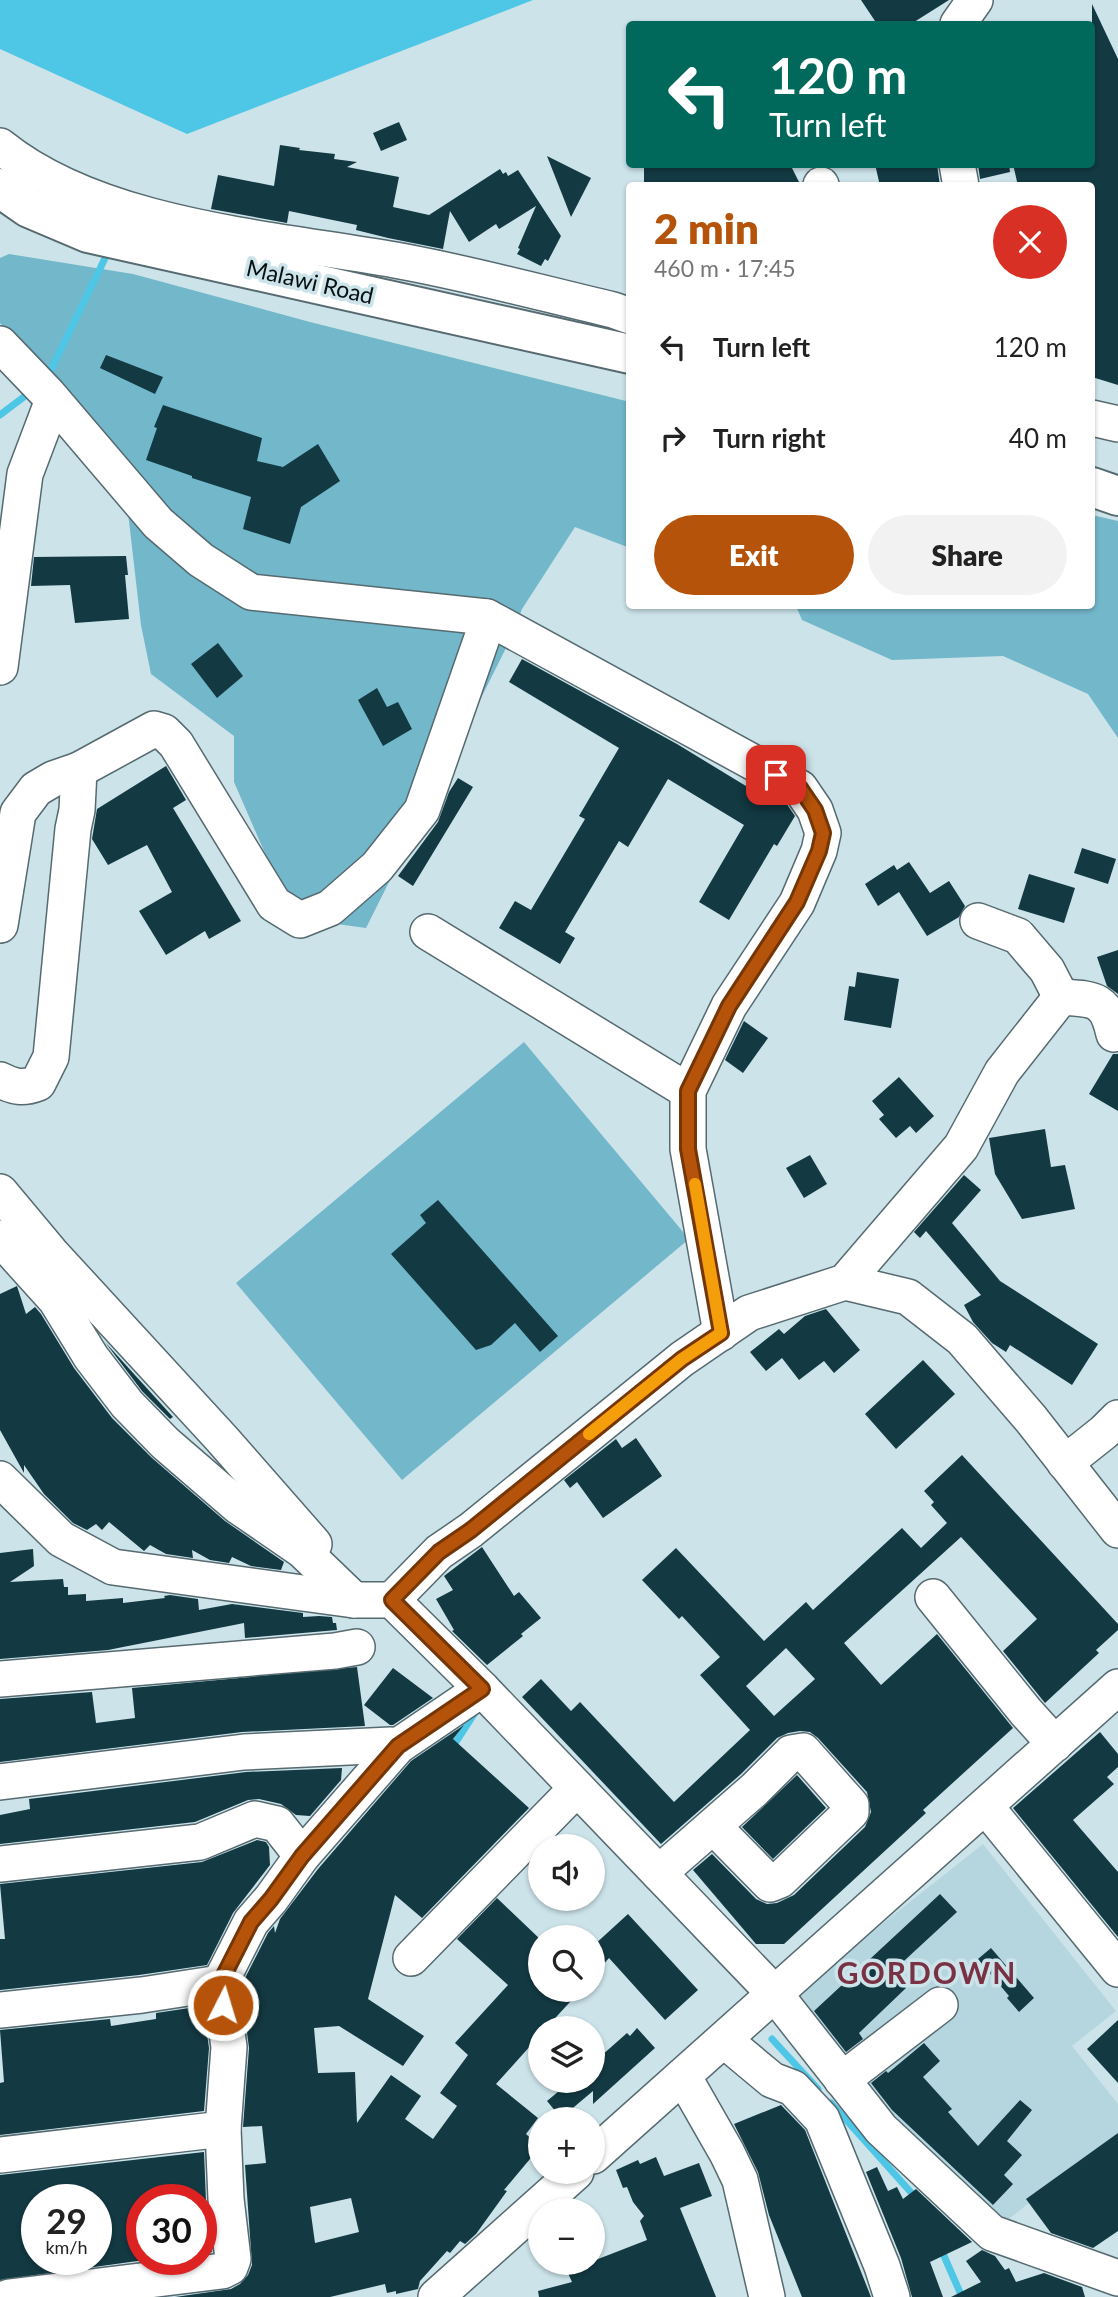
<!DOCTYPE html>
<meta charset="utf-8">
<style>
body{margin:0;font-family:Lato,sans-serif;background:#f2f2f2;color:#222;height:100vh;display:flex;flex-direction:column;font-size:26px;white-space:nowrap}
*{box-sizing:border-box;margin:0}
p{font-size:23px;color:#767676}
.icon{flex:none;width:38px;height:38px;fill:none;stroke:currentColor;stroke-width:2;stroke-linecap:round;stroke-linejoin:round}
.map{position:relative;flex:1;overflow:hidden}
.side{position:absolute;left:626px;top:182px;width:469px;height:427px;display:flex;flex-direction:column;background:#fff;border-radius:7px;box-shadow:0 2px 5px #0004}
.side>*{flex:none}
.guide{position:absolute;left:626px;top:21px;width:469px;height:147px;border-radius:7px;box-shadow:0 2px 5px #0004;background:#00695c;color:#fff;overflow:hidden}
.buttons{position:absolute;left:528px;top:1834px;display:grid;gap:14px}
.buttons a{display:grid;place-items:center;width:77px;height:77px;border-radius:50%;background:#fff;box-shadow:0 2px 5px #0004;font-size:35px}
.speed{position:absolute;left:21px;top:2184px;display:flex;gap:14px;font-size:35px;font-weight:700;text-align:center}
.speed>*{display:grid;place-content:center;width:91px;height:91px;border-radius:50%;background:#fff;box-shadow:0 2px 5px #0004;line-height:1}
.speed small{font-size:18px;font-weight:400}
.speed .limit{border:10px solid #d22;background:#fff;color:#111}
.pin{position:absolute;display:grid;place-items:center;width:60px;height:60px;color:#fff;margin:-30px;border-radius:14px;box-shadow:0 4px 10px #0006}
.me{position:absolute;width:77px;margin:-38px;rotate:5deg;stroke-linejoin:round;filter:drop-shadow(0 0 5px #0008)}
.turn{display:flex;align-items:center;gap:24px;height:147px;padding:0 28px;font-size:32px}
.turn .icon{width:91px;height:91px;stroke-width:2.5}
.turn b{display:block;font-size:49px;line-height:60px}
.round{display:grid;place-items:center;flex:none;width:74px;height:74px;border-radius:37px;background:#f2f2f2}
.summary{display:flex;align-items:center;justify-content:space-between;height:119px;padding:0 28px}
h1{font-size:42px;font-weight:800;line-height:52px;color:#b45309}
.button{display:flex;gap:14px;margin-top:auto;padding:14px 28px}
.button a{flex:1;height:80px;border-radius:42px;background:#b45309;color:#fff;font-size:28px;font-weight:800;line-height:80px;text-align:center}
.button a+a{background:#f2f2f2;color:#222}
ul{padding:0;list-style:none}
li{display:flex;align-items:center;gap:21px;height:91px;padding:0 28px}
li div{flex:1}
li b{display:block;font-size:26px}
li em{font-style:normal}
.map>svg:first-child{display:block}
.built{fill:#b6d6df}
.green{fill:#73b7cb}
.water{fill:#4ec6e5}
.lines{fill:none;stroke-linecap:round;stroke-linejoin:round}
.stream{stroke:#4ec6e5;stroke-width:7}
.building{fill:#133943;fill-rule:evenodd}
.minor-casing{stroke:#566a70;stroke-width:38}
.major-casing{stroke:#566a70;stroke-width:42}
.minor{stroke:#fff;stroke-width:35}
.major{stroke:#fff;stroke-width:38}
.route-casing{stroke:#753606;stroke-width:18}
.route{stroke:#b45309;stroke-width:12}
.slow{stroke:#f59e0b;stroke-width:12}
.labels{text-anchor:middle;stroke-width:7;stroke-linejoin:round;paint-order:stroke}
.street-label{font-size:23px;fill:#081012;stroke:#cce3ea}
.district-label{font-size:30px;font-weight:bold;letter-spacing:2px;fill:#793243;stroke:#cce3ea}
</style>
<div class="map">
<svg width="1118" height="2297" viewBox="0 0 1118 2297">
<rect width="100%" height="100%" fill="#cce3ea"/>
<path class="built" d="M983,1844L1116,2011L1072,2046L1118,2104V2133L987,2236L795,1993Z"/>
<g class="green">
<path d="M9,254L133,274L310,322L630,402V548L575,527L522,609L509,642L366,928L293,918L234,782V736L151,674L141,625L121,452L0,323V258Z"/>
<path d="M1092,515L1118,521V738L1088,694L1003,656L892,660L802,620L796,606H1092Z"/>
<path d="M524,1042L689,1239L402,1480L236,1283Z"/>
</g>
<path class="water" d="M0,0H533L187,134L0,49Z"/>
<g class="lines">
<g class="stream">
<path d="M47,378L109,250"/>
<path d="M0,415L33,390"/>
<path d="M452,1748L474,1714"/>
<path d="M772,2039L818,2089"/>
<path d="M831,2103L916,2198"/>
<path d="M941,2249L962,2297"/>
</g>
</g>
<g class="building">
<path d="M861,0H949L911,24H877Z"/>
<path d="M1092,4L1118,59V385L1092,377V186H1018L1013,164H1092Z"/>
<path d="M399,122L407,140L381,151L373,133Z"/>
<path d="M280,145L300,148L299,150L335,154L334,159L357,162L347,167L399,177L393,207L429,215L500,169L503,174L506,172L508,176L518,170L561,236L548,261L545,259L541,266L517,254L520,249L518,248L536,206L499,229L496,224L469,242L450,211L443,249L388,238L356,230L357,225L289,211L287,223L211,209L218,175L274,186Z"/>
<path d="M547,156L591,178L571,217Z"/>
<path d="M644,164H790L801,186H644Z"/>
<path d="M875,164H937L940,186H880Z"/>
<path d="M978,164H1009L1010,172L980,179Z"/>
<path d="M106,355L163,377L155,394L100,368Z"/>
<path d="M163,405L262,438L257,461L283,467L318,444L340,481L301,507L290,544L243,529L251,497L192,478V476L146,460L157,428L154,427Z"/>
<path d="M126,556L128,575H125L129,619L75,623L70,585L31,586L34,557Z"/>
<path d="M218,643L243,676L217,698L191,664Z"/>
<path d="M522,659L677,744L764,797L767,793L786,803L795,816L777,846L774,844L729,920L699,902L744,825L668,779L628,847L619,841L565,932L575,938L560,964L499,928L515,901L531,910L585,819L579,816L619,748L509,682Z"/>
<path d="M377,688L387,707L398,702L412,729L383,746L358,700Z"/>
<path d="M166,766L186,800L173,808L241,921L209,939L205,931L166,955L139,911L172,892L147,845L108,865L92,839L97,809Z"/>
<path d="M458,778L473,787L413,886L398,876L438,822L449,792Z"/>
<path d="M1082,848L1116,859L1108,884L1074,873Z"/>
<path d="M909,862L930,893L949,881L965,906L959,917L927,936L899,892L878,906L865,884L894,865L897,870Z"/>
<path d="M1029,874L1075,888L1064,923L1018,909Z"/>
<path d="M1118,950V994L1107,986L1097,957Z"/>
<path d="M857,972L899,979L891,1028L844,1020L849,986L855,987Z"/>
<path d="M744,1021L768,1038L743,1073L725,1060Z"/>
<path d="M1113,1054H1118V1111L1089,1094Z"/>
<path d="M899,1077L934,1116L916,1133L910,1126L896,1138L879,1119L884,1115L872,1101Z"/>
<path d="M1045,1129L1051,1167L1065,1165L1075,1209L1022,1219L995,1174L989,1138Z"/>
<path d="M810,1155L827,1184L804,1198L786,1168Z"/>
<path d="M964,1175L981,1190L952,1223L1000,1281L1098,1344L1072,1385L1010,1345L1006,1352L992,1343L973,1322L964,1305L981,1295L926,1231L920,1238L914,1232Z"/>
<path d="M438,1200L558,1336L540,1352L515,1323L491,1345L476,1350L391,1254L426,1223L420,1215Z"/>
<path d="M17,1286L26,1314L35,1307L41,1314L74,1368L112,1418L152,1458L225,1521L284,1562L281,1570L251,1566L232,1557L229,1563L210,1560L192,1550L193,1558L166,1554L150,1545L144,1551L109,1522L102,1530L96,1524L87,1530L73,1523L44,1494L24,1465V1473L0,1430V1294Z"/>
<path d="M826,1309L860,1350L834,1373L824,1361L799,1380L782,1358L766,1371L750,1352L779,1329L784,1334L805,1316Z"/>
<path d="M105,1342L173,1417L170,1419L142,1391Z"/>
<path d="M923,1360L955,1394L896,1449L865,1414Z"/>
<path d="M636,1438L662,1476L603,1518L577,1482L570,1488L564,1480L616,1439L622,1448Z"/>
<path d="M962,1455L1118,1624V1630L1096,1650L1099,1653L1045,1703L1003,1651L1037,1619L961,1537L844,1643L881,1685L937,1634L1013,1728L923,1810L926,1813L784,1944H756L693,1870L712,1854L756,1899L767,1904L777,1903L794,1895L865,1827L871,1812L867,1792L818,1738L810,1732L800,1731L788,1733L777,1738L741,1774L661,1844L522,1697L541,1679L571,1711L580,1702L674,1802L750,1730L700,1675L720,1657L682,1616L679,1619L642,1580L676,1548L764,1641L806,1602L813,1610L902,1528L921,1548L947,1523L931,1505L934,1502L924,1491ZM786,1648L815,1679L774,1716L746,1686Z"/>
<path d="M482,1547L514,1596L519,1592L541,1618L521,1634L523,1636L487,1665L452,1631L454,1630L436,1599L453,1590L444,1576Z"/>
<path d="M33,1549L34,1566L10,1582L63,1579L64,1587H68V1595L86,1594V1601L123,1598V1603L165,1598L164,1596L170,1595L198,1599L199,1610L232,1604L303,1613V1617L319,1616L332,1617L333,1623H336L337,1630L245,1638L244,1623L108,1650L0,1659V1553Z"/>
<path d="M357,1667L365,1726L242,1732L0,1762V1699L92,1692L96,1723L135,1718L132,1688Z"/>
<path d="M393,1668L433,1698L393,1725H390L364,1705Z"/>
<path d="M464,1725L453,1739L529,1808L422,1918L395,1895L368,1999L424,2036L403,2066L339,2026L314,2028L318,2073L355,2072L357,2123L391,2075L421,2096L405,2119L433,2139L457,2106L440,2093L468,2055L455,2043L508,1985L457,1939L497,1898L541,1940V1990H581L546,2028H541V2034L496,2084L538,2118L526,2134L540,2147L504,2190L507,2191L476,2234L465,2244L460,2241L450,2253L447,2251L420,2281L418,2289L396,2294V2291L387,2293L385,2284L330,2297H175L231,2289L240,2284L248,2275L252,2265L245,2165L266,2163L262,2126L243,2127L249,2048L241,1986L268,1933L274,1926L275,1933L280,1919L318,1869L411,1761ZM351,2198L359,2232L315,2243L310,2207Z"/>
<path d="M1100,1732L1118,1754V1767L1107,1777L1114,1784L1073,1820L1118,1872V1937L1013,1808Z"/>
<path d="M342,1768L341,1780L310,1816L296,1815L281,1804L259,1799L248,1800L195,1822L0,1844V1815L30,1809L29,1799L246,1772Z"/>
<path d="M797,1775L826,1808L773,1859L742,1827Z"/>
<path d="M257,1840L266,1842L269,1847L270,1865L233,1913L207,1965L139,1975L0,1990V1939H5L0,1884L202,1862Z"/>
<path d="M940,1894L957,1912L892,1972L906,1988L859,2033L863,2039L846,2052L814,2011Z"/>
<path d="M628,1914L698,1990L665,2020L609,1958L593,1976V1946Z"/>
<path d="M991,1948L1034,1998L1019,2012L1007,1998L1009,1996L978,1959Z"/>
<path d="M203,2006L209,2048L204,2111L0,2135V2083L4,2082L0,2030L110,2019L111,2026L156,2019V2013Z"/>
<path d="M1118,2020V2083L1087,2049Z"/>
<path d="M637,2028L655,2048L593,2104V2091L561,2118L547,2101L571,2081H593V2063L618,2041L627,2033L630,2036Z"/>
<path d="M924,2043L940,2061L923,2077L952,2109L948,2112L978,2146L1020,2100L1032,2110L1007,2141L1022,2155L1004,2175L1013,2184L993,2205L892,2110L871,2083L886,2071L888,2073Z"/>
<path d="M781,2105L805,2130L871,2297H802L769,2215L758,2172L734,2124Z"/>
<path d="M1118,2133V2231L1093,2248L1051,2233L1026,2199Z"/>
<path d="M204,2152L206,2201L212,2252L201,2253V2200H142V2259H152L0,2280V2175ZM37,2200H96V2259H37L34,2223H37Z"/>
<path d="M656,2157L664,2176L699,2163L712,2196L680,2208L716,2297H539L538,2291L572,2282L567,2271L593,2263V2261L647,2240L640,2221L644,2216L633,2202L627,2187L623,2188L616,2170L638,2160L640,2164Z"/>
<path d="M877,2167L888,2191L897,2187L903,2199L916,2189L972,2242L930,2262L943,2297H912L901,2258L866,2172Z"/>
<path d="M982,2250L995,2256L1005,2270L1009,2268L1016,2282L1044,2273L1082,2287L1085,2297H951L981,2282L966,2261Z"/>
</g>
<g class="lines">
<g class="minor-casing">
<g id="minor">
<path d="M958,24L975,0"/>
<path d="M0,146C100,227 271,238 395,260C468,273 541,293 613,310L630,316"/>
<path d="M957,164L961,186"/>
<path d="M821,186V185"/>
<path d="M0,344L48,394L158,523L201,560L251,592L487,617L800,788L815,810L823,833L819,851L797,903L729,1006L688,1091V1149L721,1333"/>
<path d="M1092,418L1118,424"/>
<path d="M0,667L25,474L53,400"/>
<path d="M978,921L1018,936L1047,970L1061,997"/>
<path d="M0,925L18,813L36,789L53,779L79,770L154,729L164,732L176,744L274,904L300,920L330,908L377,867L422,810L483,635L487,617"/>
<path d="M428,932L688,1091"/>
<path d="M0,1080C14,1087 23,1089 38,1083L51,1057L73,829L77,810L79,770"/>
<path d="M0,1192L51,1253L222,1439L314,1544"/>
<path d="M0,1238L56,1300L91,1357L127,1404L165,1443L238,1506L302,1550L354,1600"/>
<path d="M845,1282L908,1297L962,1339L1031,1419L1118,1530"/>
<path d="M1065,1463L1104,1432L1118,1418"/>
<path d="M0,1479L61,1539L113,1567L354,1600H392L482,1689L774,1993L881,2129L992,2233L1118,2278"/>
<path d="M933,1597L1026,1712L1055,1744"/>
<path d="M392,1600L439,1552L471,1530L682,1359L749,1313L845,1282L961,1147L1002,1072L1061,997C1094,999 1106,998 1114,1034"/>
<path d="M0,1679L335,1651L357,1647"/>
<path d="M0,1782L244,1752L391,1745L398,1746"/>
<path d="M986,1807L1118,1969"/>
<path d="M0,1864L200,1842L255,1819L277,1824L302,1856"/>
<path d="M659,1873L755,1789L791,1753L803,1751L851,1805V1812L780,1880L770,1884L713,1826"/>
<path d="M411,1958L577,1788"/>
<path d="M0,2010L142,1995L220,1983"/>
<path d="M724,2040L772,2080L793,2088L822,2119L882,2266L892,2297"/>
<path d="M683,2076L727,2153L740,2180L767,2297"/>
<path d="M842,2080L940,2005"/>
<path d="M0,2155L223,2129"/>
<path d="M593,2156L1118,1687"/>
<path d="M9,2297L222,2271L230,2267L233,2259L226,2199L223,2129L229,2047L220,1983L251,1922L271,1899L302,1856L398,1746L482,1689"/>
<path d="M436,2297L576,2172"/>
</g>
</g>
<g class="major-casing">
<g id="major">
<path d="M0,188L29,208L88,233L630,354"/>
<path d="M1092,487L1118,496"/>
</g>
</g>
<use href="#minor" class="minor"/>
<use href="#major" class="major"/>
</g>
<g class="lines">
<g class="route-casing">
<path id="route" d="M223,2005L220,1983L251,1922L271,1899L302,1856L398,1746L482,1689L392,1600L439,1552L471,1530L682,1359L721,1333L688,1149V1091L729,1006L797,902L819,851L823,833L815,810L800,788L776,775"/>
</g>
<use href="#route" class="route"/>
<path class="slow" d="M589,1434L682,1359L721,1333L695,1184"/>
</g>
<g class="labels">
<g class="street-label">
<text transform="translate(310 282) rotate(13)" y="8">Malawi Road</text>
</g>
<g class="district-label">
<text x="927" y="1984">GORDOWN</text>
</g>
</g>
</svg>
<div class="buttons">
<a><svg class="icon" aria-label="sound" viewBox="0 0 24 24"><path d="M4 9h4l5-4v14l-5-4H4zM17 9q2 3 0 6"/></svg></a>
<a><svg class="icon" aria-label="search" viewBox="0 0 24 24"><circle cx="10" cy="10" r="6"/><path d="M15 15l6 6"/></svg></a>
<a><svg class="icon" aria-label="layers" viewBox="0 0 24 24"><path d="M12 4l9 5-9 5-9-5zM3 14l9 5 9-5"/></svg></a>
<a>+</a>
<a>−</a>
</div>
<div class="speed"><div>29<small>km/h</small></div><div class="limit">30</div></div>
<div class="pin" style="left:776px;top:775px;background:#d93025"><svg class="icon" aria-label="arrive" viewBox="0 0 24 24"><path d="M6 21V4h12l-3 4 3 4H6"/></svg></div>
<svg class="me" style="left:223px;top:2005px" viewBox="-20 -20 40 40"><circle r="17" fill="#b45309" stroke="#fff" stroke-width="3"/><path d="M0-11L8 9 0 5-8 9z" fill="#fff"/></svg>
<div class="guide">
<div class="turn"><svg class="icon" aria-label="left" viewBox="0 0 24 24"><path d="M17 20v-9H6M10 6l-5 5 5 5"/></svg><div><b>120 m</b>Turn left</div></div>
</div>
<section class="side">
<div class="summary"><div><h1>2 min</h1><p>460 m · 17:45</p></div><a class="round" style="background:#d93025;color:#fff"><svg class="icon" aria-label="close" viewBox="0 0 24 24"><path d="M6 6l12 12M18 6L6 18"/></svg></a></div>
<ul>
<li><svg class="icon" aria-label="left" viewBox="0 0 24 24"><path d="M17 20v-9H6M10 6l-5 5 5 5"/></svg><div><b>Turn left</b></div><em>120 m</em></li>
<li><svg class="icon" aria-label="right" viewBox="0 0 24 24"><path d="M7 20v-9h11M14 6l5 5-5 5"/></svg><div><b>Turn right</b></div><em>40 m</em></li>
</ul>
<div class="button"><a>Exit</a><a>Share</a></div>
</section>
</div>
